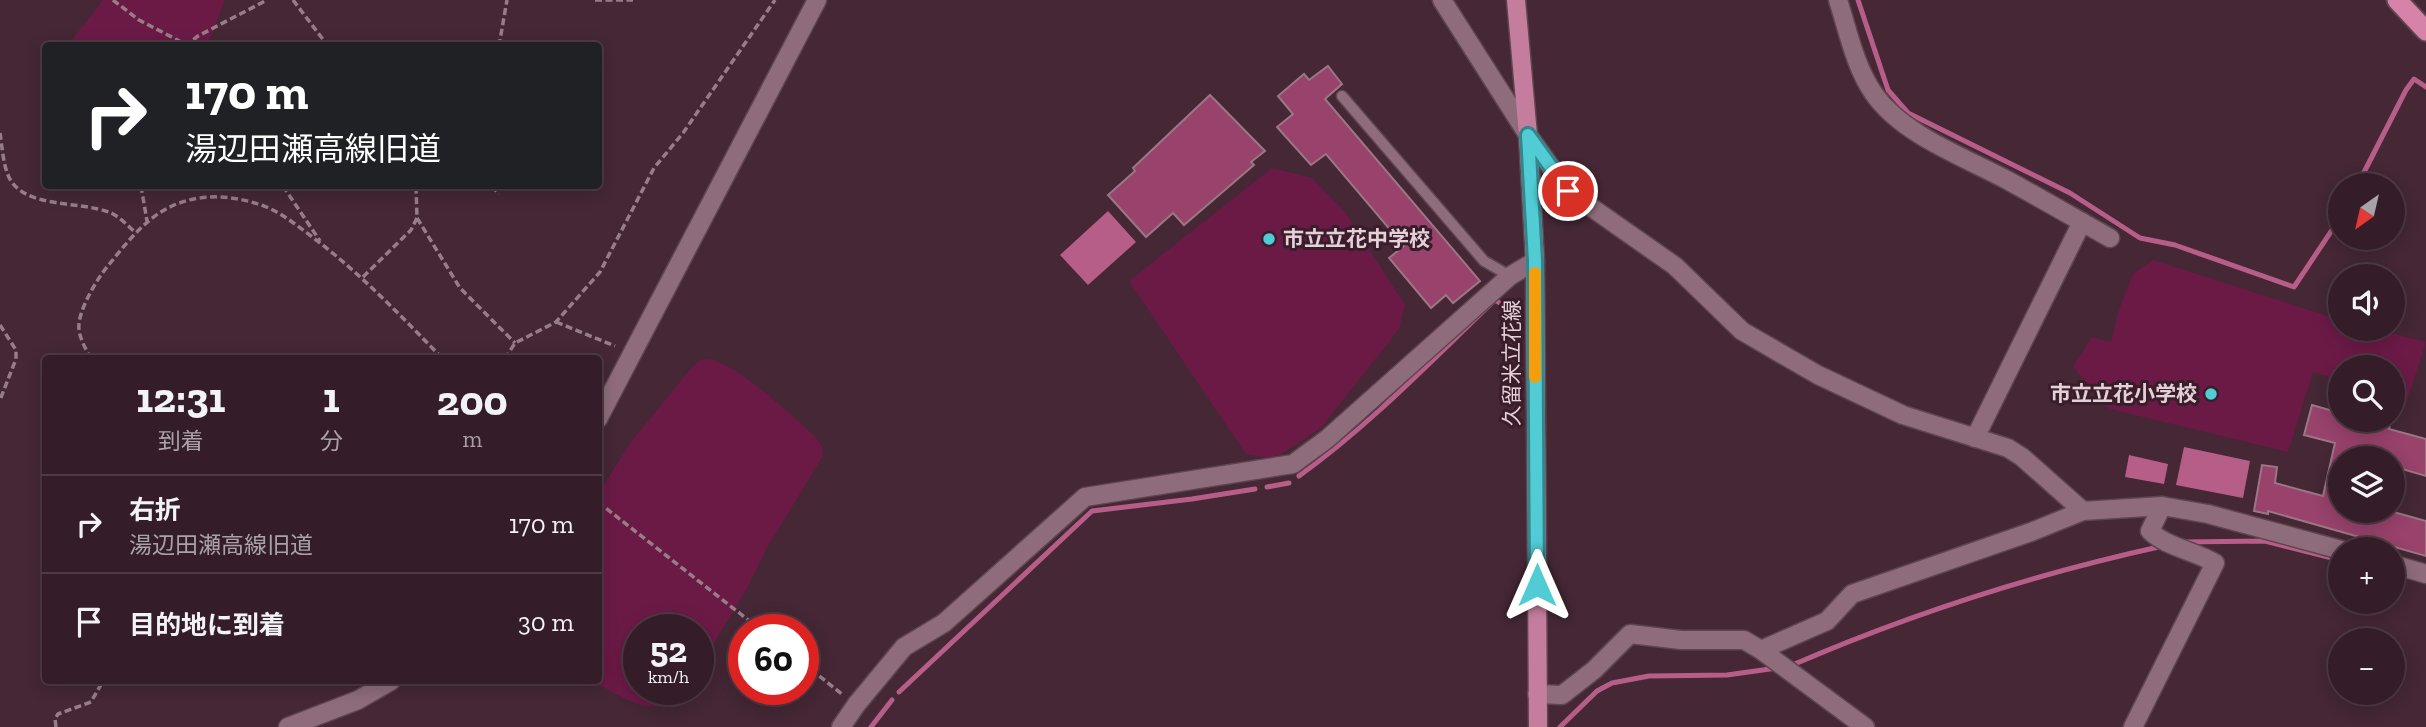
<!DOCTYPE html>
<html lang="ja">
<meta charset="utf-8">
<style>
body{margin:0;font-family:"Zilla Slab","Noto Sans JP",serif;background:#3f2a34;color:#f1f3f6;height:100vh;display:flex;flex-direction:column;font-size:26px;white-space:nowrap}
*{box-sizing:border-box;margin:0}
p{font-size:23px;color:#a9a2a8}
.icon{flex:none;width:38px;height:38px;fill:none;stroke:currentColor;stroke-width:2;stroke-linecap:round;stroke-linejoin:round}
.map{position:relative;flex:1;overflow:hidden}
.details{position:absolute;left:42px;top:355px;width:560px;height:329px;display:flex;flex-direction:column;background:#341d28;border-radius:7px;box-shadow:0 4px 18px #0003,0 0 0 2px #4e3b45}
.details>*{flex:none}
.banner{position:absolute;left:42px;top:42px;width:560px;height:147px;border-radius:7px;box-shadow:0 4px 18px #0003,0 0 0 2px #4e3b45;background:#202124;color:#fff;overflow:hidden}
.needle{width:46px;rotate:214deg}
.fabs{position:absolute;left:2328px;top:173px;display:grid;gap:14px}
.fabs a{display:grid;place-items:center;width:77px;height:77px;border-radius:50%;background:#341d28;box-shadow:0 4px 18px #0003,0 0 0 2px #4e3b45;font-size:35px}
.speed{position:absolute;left:623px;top:614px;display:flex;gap:14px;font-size:35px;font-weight:700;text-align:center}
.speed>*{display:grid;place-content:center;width:91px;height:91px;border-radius:50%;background:#341d28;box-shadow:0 4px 18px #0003,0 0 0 2px #4e3b45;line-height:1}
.speed small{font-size:18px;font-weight:400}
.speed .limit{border:10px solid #d22;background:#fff;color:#111}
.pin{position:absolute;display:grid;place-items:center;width:60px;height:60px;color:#fff;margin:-30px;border:4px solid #fff;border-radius:50%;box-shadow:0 2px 7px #0007}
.me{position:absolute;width:77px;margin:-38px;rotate:0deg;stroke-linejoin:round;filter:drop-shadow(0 0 5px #0008)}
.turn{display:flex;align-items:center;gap:24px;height:147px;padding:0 28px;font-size:32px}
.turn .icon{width:91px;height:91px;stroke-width:2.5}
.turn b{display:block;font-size:49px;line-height:60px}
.eta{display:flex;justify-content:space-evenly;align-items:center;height:119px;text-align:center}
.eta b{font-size:42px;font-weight:700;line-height:49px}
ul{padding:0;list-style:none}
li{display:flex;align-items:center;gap:21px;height:98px;padding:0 28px;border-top:2px solid #4e3b45}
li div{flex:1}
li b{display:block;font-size:26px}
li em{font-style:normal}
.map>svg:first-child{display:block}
.green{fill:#6b1a46}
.water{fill:#b75e88}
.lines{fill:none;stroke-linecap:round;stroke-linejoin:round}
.stream{stroke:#b75e88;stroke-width:5}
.building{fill:#98426c;stroke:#9a7785;stroke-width:2}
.service-casing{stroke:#5e4550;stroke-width:13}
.minor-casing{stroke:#5e4550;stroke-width:21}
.tertiary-casing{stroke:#5e4550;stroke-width:21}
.primary-casing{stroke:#5e4550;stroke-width:21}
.trunk-casing{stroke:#5e4550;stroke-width:23}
.path{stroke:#967d87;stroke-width:3.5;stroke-dasharray:7 3.5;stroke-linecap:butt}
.service{stroke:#8f6c7b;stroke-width:10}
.minor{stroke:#8f6c7b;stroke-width:18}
.tertiary{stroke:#8f6c7b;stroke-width:18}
.primary{stroke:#c57d9d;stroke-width:18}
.trunk{stroke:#d782a8;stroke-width:19}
.route-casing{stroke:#35858a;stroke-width:18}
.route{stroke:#51ccd5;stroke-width:12}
.slow{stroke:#f59e0b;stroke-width:12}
.poi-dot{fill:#51ccd5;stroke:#3a1d2b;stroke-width:2.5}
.labels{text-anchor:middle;stroke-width:6;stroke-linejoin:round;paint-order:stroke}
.poi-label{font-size:21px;font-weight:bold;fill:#e4d0d7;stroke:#3a1d2b;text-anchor:start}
.street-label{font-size:21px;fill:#e4d0d7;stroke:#3a1d2b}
</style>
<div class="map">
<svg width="2426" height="727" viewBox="0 0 2426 727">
<rect width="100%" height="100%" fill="#452735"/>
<g class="green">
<path d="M103,0H225L207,45H68Z"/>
<path d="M1272,168L1312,178L1345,212L1405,305L1399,329L1320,429L1281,454L1268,458L1246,454L1129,281Z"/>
<path d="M2153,260L2340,320V329H2376L2426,342L2407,401L2392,397V368H2340V380L2313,372L2288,452L2110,409L2073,367L2092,337L2111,342L2118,312L2133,274Z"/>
<path d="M710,359C743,368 788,413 815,436L822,446L823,456L765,551L750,583L698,670V630H639V690H687C654,724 626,698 592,681H598L599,492L631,442L692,367L700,360Z"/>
</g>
<g class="water">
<path d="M1108,211L1136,242L1088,285L1060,255Z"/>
<path d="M2184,447L2250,461L2243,498L2176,485Z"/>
<path d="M2129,455L2168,464L2164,484L2125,477Z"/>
</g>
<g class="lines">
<g class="stream">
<path d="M1858,0L1888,90L1908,113L2070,193L2140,238L2175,245L2294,287L2340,218"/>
<path d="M2357,186L2406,90L2414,79L2426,87"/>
<path d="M1299,476C1370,425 1432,360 1495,300L1509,309"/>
<path d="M1267,487L1289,483"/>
<path d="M2183,542L2265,541L2340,560"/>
<path d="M1790,666C1910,614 2035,574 2163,546"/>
<path d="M899,692L1092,511L1192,499L1255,489"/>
<path d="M871,727L892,700"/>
<path d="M1560,727L1597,691L1612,683L1649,676L1727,675L1777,668"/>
</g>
</g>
<g class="building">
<path d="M1328,66L1342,84L1325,99L1480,281L1453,303L1446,295L1431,308L1389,258L1404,246L1326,154L1311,165L1277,127L1293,114L1278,96L1304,74L1309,80Z"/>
<path d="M1210,95L1265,151L1251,162L1254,165L1184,225L1173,213L1146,237L1108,195L1135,171L1133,168Z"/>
<path d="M2312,405L2340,413V420H2391L2389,429L2426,439V476L2392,466V458H2340V511H2390L2426,521V556L2268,511V514L2254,511L2262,465L2277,467L2275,483L2323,496L2335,443L2304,435Z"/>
</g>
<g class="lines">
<g class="service-casing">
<path id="service" d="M1342,96L1484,261L1510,276"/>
</g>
<g class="minor-casing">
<g id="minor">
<path d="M1442,0L1528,135L1568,191L1675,266L1742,331L1818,375L1903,415L2008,448L2022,457L2083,511"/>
<path d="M1838,0C1848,31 1855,67 1874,94C1903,135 1964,157 2007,180C2042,199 2076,219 2110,238"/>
<path d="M1975,438L2082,222"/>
<path d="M2392,564L2426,574"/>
<path d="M1761,650L1827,621L1852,594L2031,532L2083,511L2162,506L2208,514L2341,550"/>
<path d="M1537,694L1562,695L1594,670L1630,634L1681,640H1744L1761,650L1865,727"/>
<path d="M841,727L856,705L904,647L944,623L1085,497L1293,464L1327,439L1510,276L1535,261"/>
<path d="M2133,727L2215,563C2195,551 2166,547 2150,531L2162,506"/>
</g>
</g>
<g class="tertiary-casing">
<g id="tertiary">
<path d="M598,419L817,0"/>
<path d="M288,727L358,700L391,681"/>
</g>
</g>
<g class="primary-casing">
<path id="primary" d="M1516,0L1528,135L1535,261L1538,727"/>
</g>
<g class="trunk-casing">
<path id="trunk" d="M2397,0L2426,31"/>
</g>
<g class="path">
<path d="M113,0L139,20L189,46"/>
<path d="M293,0L328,46"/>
<path d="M595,0H633"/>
<path d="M185,46L198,36L267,0"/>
<path d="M499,46L507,0"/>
<path d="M0,133C2,146 3,163 8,175C22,210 81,200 111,213C120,217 128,226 136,233"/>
<path d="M141,186L147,221"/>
<path d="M283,186L320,241"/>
<path d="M492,186L499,194"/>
<path d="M417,218L460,288L515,343"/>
<path d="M363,277L411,230L417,218L416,186"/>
<path d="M556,322L615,346"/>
<path d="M0,325L16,350V359L0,400"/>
<path d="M91,359C86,349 80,340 79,329C77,313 96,280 107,267C125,245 145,218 172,206C200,193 232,195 261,205C279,211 295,224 311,236C359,272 401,316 443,359"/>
<path d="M505,359L515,343L556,322L600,272L654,168L683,133L775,0"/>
<path d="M598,502L761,630"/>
<path d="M803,663L843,695"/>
<path d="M56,727L55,719L58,714L91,702L103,681"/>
</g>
<use href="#service" class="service"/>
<use href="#minor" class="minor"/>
<use href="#tertiary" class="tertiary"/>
<use href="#primary" class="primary"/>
<use href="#trunk" class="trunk"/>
</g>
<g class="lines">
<g class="route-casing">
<path id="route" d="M1537,585L1535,261L1528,135L1568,191"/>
</g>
<use href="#route" class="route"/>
<path class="slow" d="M1535,273V377"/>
</g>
<g class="poi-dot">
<circle cx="1269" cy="239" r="7"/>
<circle cx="2211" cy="394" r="7"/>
</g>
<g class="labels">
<g class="poi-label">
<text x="1283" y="246">市立立花中学校</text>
<text x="2197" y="401" text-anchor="end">市立立花小学校</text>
</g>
<g class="street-label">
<text transform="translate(1512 363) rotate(-90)" y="7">久留米立花線</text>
</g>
</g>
</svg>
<div class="fabs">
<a><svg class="needle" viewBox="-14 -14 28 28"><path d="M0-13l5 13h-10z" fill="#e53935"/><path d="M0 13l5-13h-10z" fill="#a9a2a8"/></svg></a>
<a><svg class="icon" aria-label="sound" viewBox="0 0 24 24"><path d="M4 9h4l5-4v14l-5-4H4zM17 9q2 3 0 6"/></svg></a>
<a><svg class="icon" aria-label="search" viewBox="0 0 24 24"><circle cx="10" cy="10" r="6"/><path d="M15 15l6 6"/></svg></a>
<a><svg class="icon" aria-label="layers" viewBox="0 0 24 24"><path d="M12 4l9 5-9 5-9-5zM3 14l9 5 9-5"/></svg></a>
<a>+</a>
<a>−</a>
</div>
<div class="speed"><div>52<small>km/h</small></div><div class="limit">60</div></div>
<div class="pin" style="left:1568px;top:191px;background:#d93025"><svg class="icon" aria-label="arrive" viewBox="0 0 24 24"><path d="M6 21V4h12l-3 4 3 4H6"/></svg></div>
<svg class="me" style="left:1537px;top:585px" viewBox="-20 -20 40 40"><path d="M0-17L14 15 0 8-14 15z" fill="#51ccd5" stroke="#fff" stroke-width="4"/></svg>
<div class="banner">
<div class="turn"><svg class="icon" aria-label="right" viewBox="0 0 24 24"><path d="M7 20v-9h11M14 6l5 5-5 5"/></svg><div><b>170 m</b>湯辺田瀬高線旧道</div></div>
</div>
<section class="details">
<div class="eta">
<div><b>12:31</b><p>到着</p></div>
<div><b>1</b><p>分</p></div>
<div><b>200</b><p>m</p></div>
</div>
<ul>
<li><svg class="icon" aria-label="right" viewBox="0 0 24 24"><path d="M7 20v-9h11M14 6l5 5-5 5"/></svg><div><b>右折</b><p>湯辺田瀬高線旧道</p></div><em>170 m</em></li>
<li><svg class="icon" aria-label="arrive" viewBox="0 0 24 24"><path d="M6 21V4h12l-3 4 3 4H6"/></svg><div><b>目的地に到着</b></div><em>30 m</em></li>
</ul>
</section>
</div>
